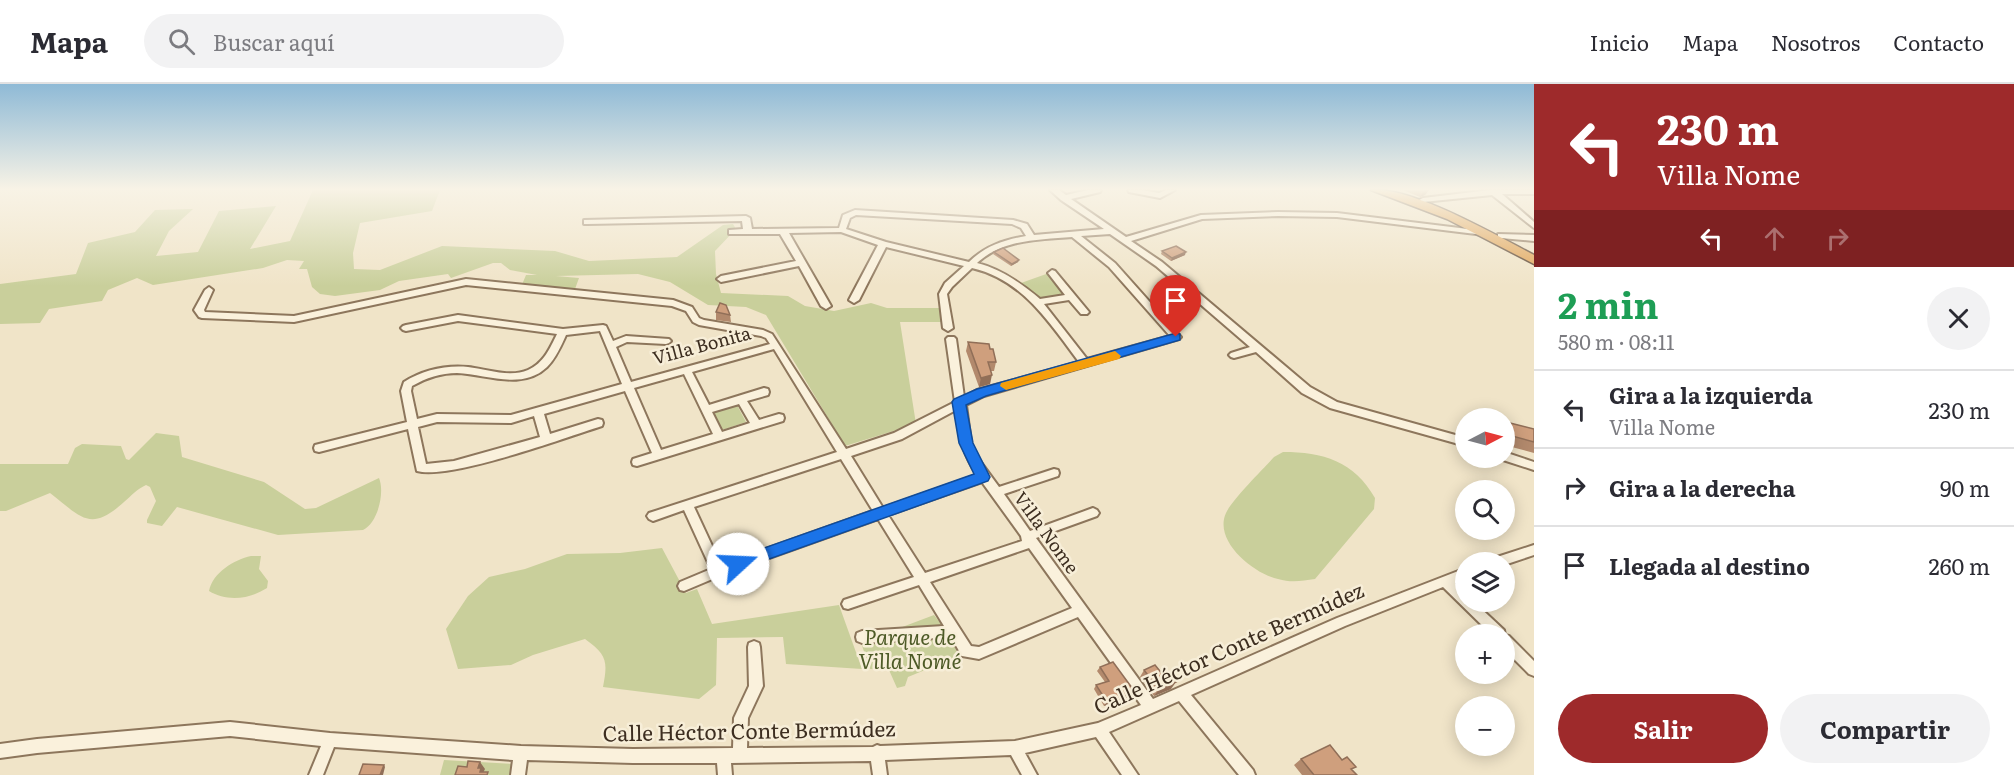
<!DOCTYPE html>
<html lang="es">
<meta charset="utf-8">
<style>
body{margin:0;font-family:Literata,serif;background:#f2f2f3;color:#2b2b33;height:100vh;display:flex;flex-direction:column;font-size:22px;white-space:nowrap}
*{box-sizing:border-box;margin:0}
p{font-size:20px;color:#7c7c81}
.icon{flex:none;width:33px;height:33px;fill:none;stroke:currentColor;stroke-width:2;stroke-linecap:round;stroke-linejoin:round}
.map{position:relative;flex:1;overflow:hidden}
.drawer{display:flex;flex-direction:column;background:#fff;width:480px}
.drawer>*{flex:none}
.banner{background:#9e2a2b;color:#fff;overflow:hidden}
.needle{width:39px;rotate:84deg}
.tools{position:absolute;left:1455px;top:324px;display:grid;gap:12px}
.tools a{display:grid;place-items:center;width:60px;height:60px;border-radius:50%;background:#fff;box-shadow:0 3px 15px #0003;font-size:30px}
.pin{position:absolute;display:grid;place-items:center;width:51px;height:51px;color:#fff;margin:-62px -26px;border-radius:50% 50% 50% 0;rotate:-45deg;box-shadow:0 0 6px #0007}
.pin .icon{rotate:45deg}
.me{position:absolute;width:66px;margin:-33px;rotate:70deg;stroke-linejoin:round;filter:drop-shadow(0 0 4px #0008)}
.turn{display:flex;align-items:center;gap:21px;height:126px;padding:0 24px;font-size:27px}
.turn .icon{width:78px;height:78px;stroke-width:2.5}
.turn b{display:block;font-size:42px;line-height:51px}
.lanes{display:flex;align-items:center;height:57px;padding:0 24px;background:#0003;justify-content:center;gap:30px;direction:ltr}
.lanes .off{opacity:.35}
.round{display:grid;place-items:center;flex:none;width:63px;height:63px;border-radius:32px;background:#f2f2f3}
.head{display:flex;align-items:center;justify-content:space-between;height:102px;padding:0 24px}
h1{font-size:36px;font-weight:700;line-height:45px;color:#1e9e55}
.primary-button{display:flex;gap:12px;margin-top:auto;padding:12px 24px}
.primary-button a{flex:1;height:69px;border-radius:36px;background:#9e2a2b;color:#fff;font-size:24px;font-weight:700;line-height:69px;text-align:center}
.primary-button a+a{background:#f2f2f3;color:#2b2b33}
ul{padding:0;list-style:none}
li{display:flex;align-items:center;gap:18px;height:78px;padding:0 24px;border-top:2px solid #e1e1e2}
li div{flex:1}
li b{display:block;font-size:22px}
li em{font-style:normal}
header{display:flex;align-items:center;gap:36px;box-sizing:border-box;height:84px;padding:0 30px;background:#fff;border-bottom:2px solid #e1e1e2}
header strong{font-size:28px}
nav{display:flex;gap:33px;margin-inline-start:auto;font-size:21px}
.search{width:420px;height:54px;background:#f2f2f3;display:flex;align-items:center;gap:15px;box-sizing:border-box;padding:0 21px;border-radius:33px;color:#7c7c81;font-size:22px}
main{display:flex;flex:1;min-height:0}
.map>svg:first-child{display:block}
.green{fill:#c9cf9b}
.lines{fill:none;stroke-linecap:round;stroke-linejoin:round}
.minor-casing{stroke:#8d765c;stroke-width:4}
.highway-casing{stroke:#5b4430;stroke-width:3}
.minor{fill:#faf1dc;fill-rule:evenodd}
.highway{fill:#e0a458;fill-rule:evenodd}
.wall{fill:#b2896c}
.shaded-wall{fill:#916f58}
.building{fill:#cf9f7d;stroke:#916f58;stroke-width:1.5}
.route{fill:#1a73e8;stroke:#114b97;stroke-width:1.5}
.slow{fill:#f59e0b}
.labels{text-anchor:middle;stroke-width:5;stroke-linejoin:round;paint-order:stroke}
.street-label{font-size:18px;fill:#3d2e20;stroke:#f7eed8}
.near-park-label{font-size:21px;font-style:italic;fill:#4d5a26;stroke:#f7eed8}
.near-street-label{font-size:21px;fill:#3d2e20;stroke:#f7eed8}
</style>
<header>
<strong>Mapa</strong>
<div class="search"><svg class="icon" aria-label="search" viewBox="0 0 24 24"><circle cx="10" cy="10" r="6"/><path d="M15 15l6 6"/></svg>Buscar aquí</div>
<nav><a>Inicio</a><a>Mapa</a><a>Nosotros</a><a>Contacto</a></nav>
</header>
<main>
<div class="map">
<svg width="1534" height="691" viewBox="0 0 1534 691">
<rect width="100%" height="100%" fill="#f0e4c8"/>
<g class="green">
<path d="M313,106H440L432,127L360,139L353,169L354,185L380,186L442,162L555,167L589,177L677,173L723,141L733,140L736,145L715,167L716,190L721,209L788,212L805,222L834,227L871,219L887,224H941L945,238H900L916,340L845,362L766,231L746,223L708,221L670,198L638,190L556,192L579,194L575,205L521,203L526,191H537L510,186L501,179H493L451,194L448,190L399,197L380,206L335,212L320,210L312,203L307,185H299L304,177L287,176L263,184L153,201L137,194L108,206L102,217L49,225L40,239L0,240V200L76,190L88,159L135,148L155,126L193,125L169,147L156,172L198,168L219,127L276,122L250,165L290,157Z"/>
<path d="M1049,189L1067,211L1039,217L1021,199Z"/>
<path d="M737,321L746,338L722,346L712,328Z"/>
<path d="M156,349L179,352L182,373L264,398L305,425L316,424L379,394C385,408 378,439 363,446L278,451L177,423L162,442L147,439V436L156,417L150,403L146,401C137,405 131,412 124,418C90,449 81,433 50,409L6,427H0V380H68L75,364L82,360L121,362L126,375L129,376Z"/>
<path d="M1283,368C1323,368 1354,377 1375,414L1374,425L1315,495C1302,497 1291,499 1278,495C1254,490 1213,457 1226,429C1231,417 1263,385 1274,373Z"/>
<path d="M662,464L686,509L697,505L712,540L839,521L862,585L786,580L783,553L717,554L716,601L699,615L603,603C608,577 607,571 585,555L533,571L511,581L458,585L446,545L468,512L489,493L525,485L567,470L620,469Z"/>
<path d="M251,472H261L259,485L268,497L267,504C250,515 227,518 209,507C213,488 234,476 251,472Z"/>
<path d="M934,531L949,550L959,572L908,593L905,602L897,604L889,586L870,585L858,550L897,545Z"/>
<path d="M444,676L513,680L511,691H440Z"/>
</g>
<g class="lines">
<g class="minor-casing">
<g id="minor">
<path d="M1050,106H1059L1066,111L1088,106H1101L1100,108L1071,115L1126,153L1201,131L1278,128L1337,129L1484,147L1488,149L1484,151L1337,133L1278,132L1202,135L1131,157L1162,178L1310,303L1337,318L1466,354V362L1330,324L1302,309L1256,268L1234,274L1231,273L1229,271L1231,269L1250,263L1156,182L1110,150L1081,152L1115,179L1181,253L1179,255L984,312L966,321L971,359L977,373L999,403L1054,385L1058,386L1059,389L1058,392L1004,410L1030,447L1093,424L1097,426L1099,429L1097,432L1036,454L1153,615L1337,534L1466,484V495L1455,499L1466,509V518H1474L1504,546L1505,551L1509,552L1534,577V592L1529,590L1504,565V550H1491L1443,503L1345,542L1191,611L1253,686L1255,691H1239L1179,617L1109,648L1138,691H1122L1096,653L1025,669L1037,691H1022L1011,671L885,676L887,691H873L871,677L731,679L732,691H718L717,679H633L527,676L525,691H511L513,676L334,663L323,691H309L321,662L230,652L37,669L0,674V660L37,655L230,638L330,649L521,662L633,665L733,664L734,634L749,602L748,563L749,559L754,557L759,559L760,563L763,602L748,634L747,664L873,663L877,661L880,662L1015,657L1098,639L1141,621L1078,533L979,575L962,572L951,553L862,559L857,557L856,553L857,549L862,547L944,542L919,501L848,525L844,524L842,520L844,516L914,493L878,435L722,491L684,507L680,506L678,502L680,498L711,485L684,426L653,437L649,435L647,432L649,429L837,368L774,265L692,288L709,321L764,304L768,305L769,308L768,311L747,317L759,336L779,330L783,331L784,334L783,337L637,382L633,381L632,378L633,375L652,369L625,307L544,330L550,350L598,335L602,336L603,339L602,342C564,354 450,396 417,387L408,345L319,368L315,367L314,364L315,361L407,338L401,307L404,298C423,286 446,281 468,283C486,285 510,294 528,286C544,279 550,264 557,250L458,237L406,247L403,246L401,244L403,242L406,241L458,231L563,245L603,241L606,242L613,257L626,252L669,255L671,257L669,259L666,260L627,258L616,263L631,298L770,260L766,254L761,252L699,241L693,238L686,227L672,222L466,201L294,238L202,234L199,233L194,226L205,206L209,203L213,206L204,226L205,228L294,232L466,195L673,216L692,223L699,234L704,236L763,246L772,250L846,365L894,349L955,318L946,255L948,253H954L956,255L964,313L977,306L1079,278C1049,238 1023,196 972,184L952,203L947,210L953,244L948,247L943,244L939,210L945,199L964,182L886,163L859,216L854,219L849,216L878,161L841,148L789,149L831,222L826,225L821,222L799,182L721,198L717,195L721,192L796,177L780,150H729V146L743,145L742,137L587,140H584V136L746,132L750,134L752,145L839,144L843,131L855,126L1013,136L1027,140L1034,151L1104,145L1061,116ZM856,131L1012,140L1021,144L1026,152C1004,156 985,162 969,178L886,158L846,145L850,134ZM1072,153L1109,183L1170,252L1087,275L1044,220L1069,216L1081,230H1087L1089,228L1055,187L1052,186L1048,189L1065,211L1040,215C1021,199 1001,185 977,179C1003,155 1038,156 1072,153ZM600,247L622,300L511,331L437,330L417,335L411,307L412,302C426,294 441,289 457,289C486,290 522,307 547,283C556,274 561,262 566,251ZM684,290L713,350L661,366L634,304ZM739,320L750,339L722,348L712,328ZM956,326C960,352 962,369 977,391L883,424L851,372L902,355ZM534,332L540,353L454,377L426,380L418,343L437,338L511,339ZM841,375L873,427L721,481L694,423ZM982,398L1021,452L1022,457L925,489L888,431ZM1029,464L1072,524L979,563L971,562L930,498Z"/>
<path d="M1128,106H1142L1159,109L1166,106H1175L1160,114L1129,108Z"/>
<path d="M1490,106H1534V110H1502L1534,138V144L1492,111L1423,118L1419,116L1423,114Z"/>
<path d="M1498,150L1534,151V157L1501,154H1498Z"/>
<path d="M1504,368L1534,378V386L1500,375L1499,374H1504Z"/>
<path d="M1534,461V471L1504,481V478H1492L1494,474Z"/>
</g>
</g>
<g class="highway-casing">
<path id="highway" d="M1371,106C1413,103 1495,151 1534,171V180L1447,135Z"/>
</g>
<use href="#minor" class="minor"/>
<use href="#highway" class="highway"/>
</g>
<g class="wall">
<path d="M1403,106H1429L1425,111L1420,113Z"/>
<path d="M1162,167L1185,171L1171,177L1161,170Z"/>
<path d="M994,168L1019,176L1018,178L1011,182L993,170Z"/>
<path d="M716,228L730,231L731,238L716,236Z"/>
<path d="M968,258L990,265L996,278L994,287H991L990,300L979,303L966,267Z"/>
<path d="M1510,339L1534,345V369L1504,361V345Z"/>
<path d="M1100,583L1135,608L1132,612L1104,622L1094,605L1096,601L1105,598L1097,587Z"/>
<path d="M1144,586L1171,605L1154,612L1140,593Z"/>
<path d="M1301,675L1342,676L1356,683L1352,685L1357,691H1302L1294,681Z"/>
</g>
<g class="shaded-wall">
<path d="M1425,106H1429L1425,111L1420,113Z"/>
<path d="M1186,168L1185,171L1171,177L1172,174Z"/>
<path d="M1019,176L1018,178L1011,182L1012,180Z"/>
<path d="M992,291L990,300L979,303L981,294Z"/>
<path d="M1176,598L1171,605L1154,612L1159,606Z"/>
<path d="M1135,608L1132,612L1104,622L1107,618Z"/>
<path d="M480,678L485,685L482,691L478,684Z"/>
<path d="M384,681L385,683L383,691H380Z"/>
</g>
<g class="building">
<path d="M1176,162L1186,168L1172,174L1162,167Z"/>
<path d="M1003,164L1019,176L1012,180L994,168Z"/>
<path d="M720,219L726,221L730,231L716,228Z"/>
<path d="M968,258L989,260L990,265H993L996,278H988L992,291L981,294Z"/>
<path d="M1510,339L1534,345V358L1512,352Z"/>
<path d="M1113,578L1135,608L1107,618L1096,601L1109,597L1100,583Z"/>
<path d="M1155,581L1168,597L1173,595L1176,598L1159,606L1144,586Z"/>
<path d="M1330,661L1342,676L1347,673L1356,683L1351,685L1357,691H1314L1301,675Z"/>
<path d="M468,677L480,678L478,684H481L480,688H488L487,691H455L458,682L467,683Z"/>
<path d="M363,680L384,681L380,691H359Z"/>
</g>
<linearGradient id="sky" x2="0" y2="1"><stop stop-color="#8fbad6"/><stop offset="0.52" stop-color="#f8f3e6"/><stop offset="1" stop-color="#f8f3e6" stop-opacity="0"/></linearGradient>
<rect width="1534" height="202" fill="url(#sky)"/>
<path class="route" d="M1176,249L1180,250V256L986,312L966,321L973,359L990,393L988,397L738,486L733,484L730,480L733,475L974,390L959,359L952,318L954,315L977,305Z"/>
<path class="slow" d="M1115,267L1121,272L1119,275L1006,306L1000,302L1001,299Z"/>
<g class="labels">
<g class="street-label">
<text transform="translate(702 262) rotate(-15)" y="6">Villa Bonita</text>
<text transform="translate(1046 449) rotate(54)" y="6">Villa Nome</text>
</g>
<g class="near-park-label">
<text x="910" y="561">Parque de<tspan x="910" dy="24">Villa Nomé</tspan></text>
</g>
<g class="near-street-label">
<text transform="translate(1229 565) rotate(-24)" y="7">Calle Héctor Conte Bermúdez</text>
<text transform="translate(749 648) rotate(-1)" y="7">Calle Héctor Conte Bermúdez</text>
</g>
</g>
</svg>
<div class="tools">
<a><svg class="needle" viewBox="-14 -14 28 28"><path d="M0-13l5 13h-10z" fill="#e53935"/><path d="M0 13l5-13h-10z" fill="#7c7c81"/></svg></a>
<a><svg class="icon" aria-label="search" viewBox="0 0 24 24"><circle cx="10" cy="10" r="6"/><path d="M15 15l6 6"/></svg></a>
<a><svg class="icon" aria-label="layers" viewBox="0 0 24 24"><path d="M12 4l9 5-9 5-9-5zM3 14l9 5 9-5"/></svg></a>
<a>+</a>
<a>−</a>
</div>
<div class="pin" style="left:1176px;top:253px;background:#d93025"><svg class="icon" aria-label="arrive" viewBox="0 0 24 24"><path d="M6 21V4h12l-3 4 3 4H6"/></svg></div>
<svg class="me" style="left:738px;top:480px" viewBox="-20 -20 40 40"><circle r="19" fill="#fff"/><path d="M0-13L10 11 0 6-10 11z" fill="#1a73e8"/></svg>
</div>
<section class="drawer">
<div class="banner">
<div class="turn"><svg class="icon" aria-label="left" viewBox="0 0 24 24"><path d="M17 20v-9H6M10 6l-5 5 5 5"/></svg><div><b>230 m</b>Villa Nome</div></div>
<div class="lanes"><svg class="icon" aria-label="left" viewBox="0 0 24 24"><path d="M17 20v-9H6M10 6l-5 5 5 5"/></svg><svg class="icon off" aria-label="ahead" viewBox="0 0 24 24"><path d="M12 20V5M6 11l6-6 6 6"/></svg><svg class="icon off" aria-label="right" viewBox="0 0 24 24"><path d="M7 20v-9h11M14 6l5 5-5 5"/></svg></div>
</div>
<div class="head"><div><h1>2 min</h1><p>580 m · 08:11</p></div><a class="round"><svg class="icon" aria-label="close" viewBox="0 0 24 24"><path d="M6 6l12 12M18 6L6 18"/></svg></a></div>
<ul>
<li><svg class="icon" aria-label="left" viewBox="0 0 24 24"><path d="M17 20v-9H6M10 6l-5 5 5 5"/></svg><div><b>Gira a la izquierda</b><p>Villa Nome</p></div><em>230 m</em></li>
<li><svg class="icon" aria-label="right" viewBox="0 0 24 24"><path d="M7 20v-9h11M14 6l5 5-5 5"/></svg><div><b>Gira a la derecha</b></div><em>90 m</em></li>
<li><svg class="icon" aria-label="arrive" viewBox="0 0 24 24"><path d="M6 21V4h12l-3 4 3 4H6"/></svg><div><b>Llegada al destino</b></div><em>260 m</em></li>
</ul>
<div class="primary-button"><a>Salir</a><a>Compartir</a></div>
</section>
</main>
